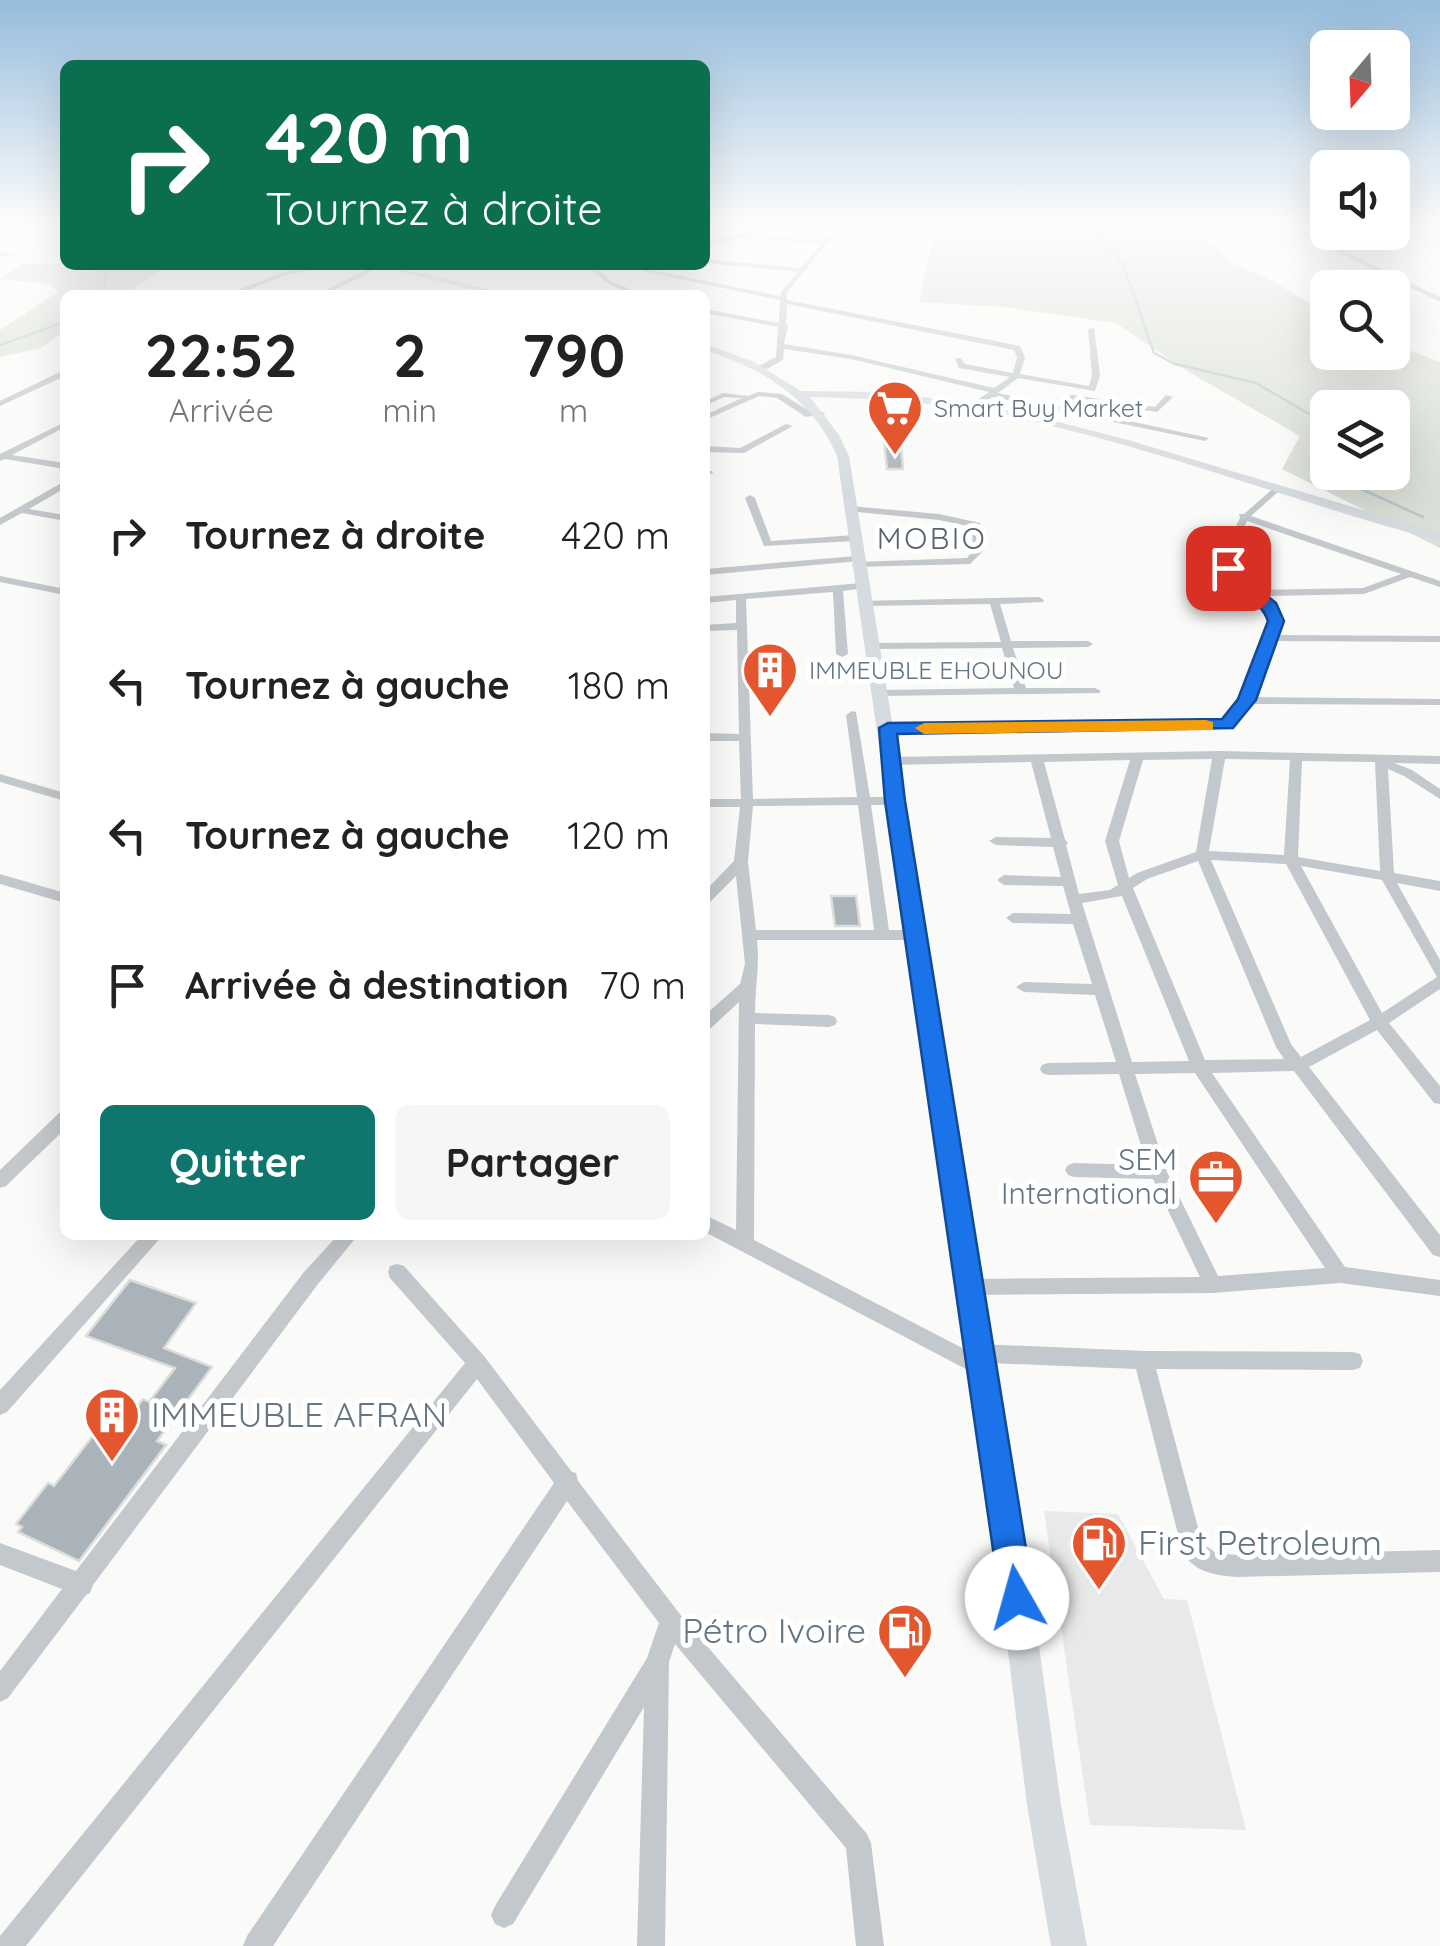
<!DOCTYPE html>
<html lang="fr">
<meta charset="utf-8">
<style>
body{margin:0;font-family:Quicksand,sans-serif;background:#f6f6f6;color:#222;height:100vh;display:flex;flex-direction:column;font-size:38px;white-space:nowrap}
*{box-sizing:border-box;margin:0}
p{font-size:32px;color:#767676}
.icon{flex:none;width:55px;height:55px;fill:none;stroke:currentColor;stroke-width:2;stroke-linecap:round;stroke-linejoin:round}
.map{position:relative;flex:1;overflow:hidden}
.side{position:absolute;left:60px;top:290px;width:650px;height:950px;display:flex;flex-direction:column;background:#fff;border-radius:15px;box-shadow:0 10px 40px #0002}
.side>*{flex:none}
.banner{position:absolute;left:60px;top:60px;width:650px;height:210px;border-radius:15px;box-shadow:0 10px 40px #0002;background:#0b6e4f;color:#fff;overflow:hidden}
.needle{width:65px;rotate:199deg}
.buttons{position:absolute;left:1310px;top:30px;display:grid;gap:20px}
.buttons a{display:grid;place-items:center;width:100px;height:100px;border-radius:15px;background:#fff;box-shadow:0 10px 40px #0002;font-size:50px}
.pin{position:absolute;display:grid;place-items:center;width:85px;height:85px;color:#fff;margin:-42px;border-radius:20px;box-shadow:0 5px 15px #0006}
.me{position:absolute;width:110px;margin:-55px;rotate:353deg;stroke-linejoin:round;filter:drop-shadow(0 0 8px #0008)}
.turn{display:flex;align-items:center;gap:35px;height:210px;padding:0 40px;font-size:45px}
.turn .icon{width:130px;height:130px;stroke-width:2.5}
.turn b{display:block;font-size:70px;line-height:85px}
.eta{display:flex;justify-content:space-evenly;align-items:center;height:170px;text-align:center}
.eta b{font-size:60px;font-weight:800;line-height:70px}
.action{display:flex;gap:20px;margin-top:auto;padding:20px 40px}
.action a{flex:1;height:115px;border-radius:15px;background:#0f766e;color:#fff;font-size:40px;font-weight:800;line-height:115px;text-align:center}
.action a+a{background:#f6f6f6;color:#222}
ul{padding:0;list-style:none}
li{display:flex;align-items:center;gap:30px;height:150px;padding:0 40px}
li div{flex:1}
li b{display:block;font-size:38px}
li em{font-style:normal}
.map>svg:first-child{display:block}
.built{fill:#e8e9e9}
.green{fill:#dadfd7;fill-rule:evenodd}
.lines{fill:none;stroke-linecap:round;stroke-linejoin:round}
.stream{stroke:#bbc7cb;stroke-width:2.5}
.building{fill:#aab3b9;stroke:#dcdcda;stroke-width:2.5}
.street{fill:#c3c8cc;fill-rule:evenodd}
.secondary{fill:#d6dbdf;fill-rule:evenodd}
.route{fill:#1a73e8;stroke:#114b97;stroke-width:2.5}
.slow{fill:#f59e0b}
.labels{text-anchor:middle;stroke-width:10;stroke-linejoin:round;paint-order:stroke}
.far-poi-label{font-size:25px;fill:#657683;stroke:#fff;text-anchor:start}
.far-quarter-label{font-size:30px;letter-spacing:2.5px;fill:#57646e;stroke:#fff}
.poi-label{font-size:30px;fill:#657683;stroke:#fff;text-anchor:end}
.near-poi-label{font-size:35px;fill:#657683;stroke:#fff;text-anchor:start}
</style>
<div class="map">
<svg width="1440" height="1946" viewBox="0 0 1440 1946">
<rect width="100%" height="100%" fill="#fafaf8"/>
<path class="built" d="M1044,1511L1118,1514L1164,1599L1187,1600L1246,1830L1090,1825Z"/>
<g class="green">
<path d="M1009,222H1200L1198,233L1238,266L1273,281L1327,314L1328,352H1392L1393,344L1440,362V548L1282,469L1300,436L1189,372L1116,323L1004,307L919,302L934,233L1009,227ZM1328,408H1392V472H1328Z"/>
<path d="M65,263L179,265L165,268L125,295H65V331L41,348L0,357V330L58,292L51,284L0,279L22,264Z"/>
</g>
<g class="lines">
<g class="stream">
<path d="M1092,222L1124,267L1154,353L1175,364L1256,383L1328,425"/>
<path d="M23,224L59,222"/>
<path d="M103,295L106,275L119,265"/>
<path d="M0,345L65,322"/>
<path d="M1342,472L1346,482L1423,517"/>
</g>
</g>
<g class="building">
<path d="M884,442H901L903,469H887Z"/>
<path d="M831,896H856L860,926H835Z"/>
<path d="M130,1280L196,1303L164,1348L212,1367L157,1441L166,1445L79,1561L18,1532L22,1527L16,1524L48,1483L54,1486L106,1419L123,1426L143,1399L149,1402L175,1368L86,1336Z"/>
</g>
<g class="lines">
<g class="street">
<path d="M734,222H808L751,235L824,241L851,222H857L827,244L787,292V300L1020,346L1025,357L1020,374L1089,386L1092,375L1088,329L1094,328L1100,375L1095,391L1018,378L998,393L1209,438L1205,441L993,397L973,409L969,407L970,405L989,392L851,359L784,349L783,360L763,371H757V367L776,357L778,327L705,313V309L779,323L780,300L642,271L645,269L780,296L782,291L798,272L705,263V259L801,268L821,244L741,237L705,247V243L771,226ZM787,304L1014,350L1017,357L1013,373L965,364L961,358H955L959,368L1010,377L994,388L851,355L784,344L788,326L786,324Z"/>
<path d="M1277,222H1284L1440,297V302Z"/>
<path d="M0,223L40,224L43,226L0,227Z"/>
<path d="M0,252L24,255L0,256Z"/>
<path d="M328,265H346L289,274L235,295H226L286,271Z"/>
<path d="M376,265L382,266L324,295H316Z"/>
<path d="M586,265H593L611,281L644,295C621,295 602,280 586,265Z"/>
<path d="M62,371H65V376L0,406V401Z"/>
<path d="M758,392L782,394L811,412H822L826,414L806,417L777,398L759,396L705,420V415L742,398L724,397L705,406V401L723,393L748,396Z"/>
<path d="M1073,395L1155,407L1166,395L1173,397L1157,412L1070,399V395Z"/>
<path d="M65,422V427L12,455L65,463V469L5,459L0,461V454Z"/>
<path d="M786,424L793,426L744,453L705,452V446L740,448Z"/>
<path d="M705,470L712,471L713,473L705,476Z"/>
<path d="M65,481V488L29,509L65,515V521L22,513L0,525V518Z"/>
<path d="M1275,487L1278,488V492L1251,516L1440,581V587L1410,577L1364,594L1265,596L1281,621L1276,635L1440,636V642L1274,641L1254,697L1440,699V705L1250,704L1231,727L1227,728L888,732L882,728L888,724L1224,720L1241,699L1271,621L1259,601L1224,575L1225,548L1240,518L1239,514H1244ZM1247,521L1401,574L1363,588L1257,590L1234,574L1235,548Z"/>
<path d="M750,495L755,498L771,541L854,535L859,538L854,541L764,546L745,498Z"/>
<path d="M850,506L939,514L980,523L983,551L970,564L853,567L852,565L857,562L967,558L973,551L972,527L939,520L847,511L845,509Z"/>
<path d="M856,556L859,557V561L705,575V569Z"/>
<path d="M0,576L65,589V595L0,582Z"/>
<path d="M861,583L865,584V588L843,591L848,654L842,657L836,654L833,592L746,599L753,799L857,797L846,715L852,711L856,712L870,797H895L901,801L895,805H871L889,930H916L923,935L916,940H757C760,965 755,988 755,1013L829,1015L835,1017L837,1021L835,1025L829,1027L755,1024L754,1240L970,1352L972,1347L979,1344L1144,1351L1353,1352L1360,1354L1363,1361L1360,1368L1353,1370L1156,1369L1202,1543L1216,1553L1236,1555L1440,1550V1572L1236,1577C1214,1575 1192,1572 1182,1550L1136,1369L989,1363L991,1368L988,1375L981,1377L705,1232V1215L736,1230L739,1002L711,1028L705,1030V1015L740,984L745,964L736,876L710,902L705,904V891L734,861L740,807H705V799H741L739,741H705V733L739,734L737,630L705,631V625L736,623V600L705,603V597ZM858,805L874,930H756L748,862L753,806Z"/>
<path d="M1039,597L1044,600L1043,602L1000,604L1011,641H1088L1093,644L1088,647L1013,648L1026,688H1095L1101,691L1099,693L881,696L875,693L881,690L1014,688L1002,648L872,649L867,646L872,643L1001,642L990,604L864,606L859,603L860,601Z"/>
<path d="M1219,751L1440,756V764L1394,763L1412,770L1440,789V799L1404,776L1388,769L1394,873L1440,881V891L1397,883L1440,960V989L1389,1023L1440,1086V1104L1434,1103L1377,1030L1309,1067L1440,1235V1257L1433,1255L1294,1071L1212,1073L1345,1267L1440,1280V1296L1340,1283L1213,1293L970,1295L963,1293L961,1287L963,1281L970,1279L1200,1277L1153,1179L1074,1177L1068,1175L1065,1170L1068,1165L1074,1163L1147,1165L1119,1074L1048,1075L1042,1073L1040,1069L1042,1065L1048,1063L1116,1062L1095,995L1024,992L1016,987L1024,982L1092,984L1073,924L1013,923L1006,918L1013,913L1071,914L1063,886L1004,885L997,880L1004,875L1061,877L1053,847L996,845L989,841L996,837L1051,838L1031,762L891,765L885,761L891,757ZM1212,759L1196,852L1137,873L1129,878L1119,841L1143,760ZM1225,759L1290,760L1284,855L1209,851ZM1130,760L1105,841L1118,885L1110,890L1079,894L1066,845L1068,843L1065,840L1044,762ZM1302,761L1375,762L1380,871L1298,857ZM1211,860L1286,864L1370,1020L1301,1057L1291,1044ZM1198,861L1276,1047L1284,1059L1205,1060L1133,888L1147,879ZM1301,866L1382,880L1437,977L1382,1013ZM1122,896L1189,1061L1132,1062L1082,903ZM1195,1073L1325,1268L1218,1276L1167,1172L1135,1074Z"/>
<path d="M0,774L65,793V801L0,782Z"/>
<path d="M0,874L65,893V903L0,884Z"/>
<path d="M65,1111V1129L6,1186L0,1188V1170L59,1113Z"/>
<path d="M142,1235H163L7,1412L0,1415V1390Z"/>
<path d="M338,1235H358L318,1284L93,1585L90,1593L86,1595L8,1698L0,1702V1671L62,1589L0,1565V1543L76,1571L304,1272Z"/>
<path d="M397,1264L404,1266L484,1356L572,1472L576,1473L578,1481L679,1613L867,1834L871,1843L884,1946H856L846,1848L675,1644L669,1662L665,1946H637L644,1707L513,1924L504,1928L495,1924L491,1915L495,1906L647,1658L659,1623L567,1501L273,1946H243L247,1936L554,1483L477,1379L26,1946H0V1936L465,1363L390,1278L388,1272L390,1266Z"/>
</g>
<g class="secondary">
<path d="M372,265H387L511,295H495Z"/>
<path d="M705,344L752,361L801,391L882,392L963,402L1043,418L1128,440L1440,533V541C1280,499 1125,434 962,408C911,401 861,398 810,397L839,435L849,456L1024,1538L1061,1805L1087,1946H1051L1027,1805L994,1538L837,456C812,398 763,369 705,350Z"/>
</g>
</g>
<linearGradient id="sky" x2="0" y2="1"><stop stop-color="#96bcdc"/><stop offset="0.45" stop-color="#fdfdfc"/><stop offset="1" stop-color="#fdfdfc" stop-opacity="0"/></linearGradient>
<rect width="1440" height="494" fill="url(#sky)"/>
<path class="route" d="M1228,564L1276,603L1284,621L1256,700L1233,728L897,734L905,801L1034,1598L1029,1610L1017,1615L1005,1610L1000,1598L885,801L879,728L888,723L1222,719L1238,699L1268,621C1260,598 1233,591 1220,568Z"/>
<path class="slow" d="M1206,720L1213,722V730L924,734L915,728L924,723Z"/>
<defs>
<g id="supermarket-pin" transform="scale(2.875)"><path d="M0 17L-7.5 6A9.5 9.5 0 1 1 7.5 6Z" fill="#e4572e" stroke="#fff"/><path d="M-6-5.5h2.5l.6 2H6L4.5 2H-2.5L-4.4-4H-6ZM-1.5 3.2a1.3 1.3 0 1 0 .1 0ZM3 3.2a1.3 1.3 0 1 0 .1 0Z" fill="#fff"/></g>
<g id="building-pin" transform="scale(2.875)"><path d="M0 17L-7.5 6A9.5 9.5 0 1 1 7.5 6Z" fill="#e4572e" stroke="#fff"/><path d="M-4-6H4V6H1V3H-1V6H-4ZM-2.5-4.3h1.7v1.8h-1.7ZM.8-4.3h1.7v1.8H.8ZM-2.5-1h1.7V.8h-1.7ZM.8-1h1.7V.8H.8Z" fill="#fff"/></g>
<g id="office-pin" transform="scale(2.875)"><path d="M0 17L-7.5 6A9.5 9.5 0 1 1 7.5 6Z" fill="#e4572e" stroke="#fff"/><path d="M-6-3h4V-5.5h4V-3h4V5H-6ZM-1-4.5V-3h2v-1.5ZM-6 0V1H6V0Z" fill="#fff"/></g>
<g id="fuel-pin" transform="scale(2.875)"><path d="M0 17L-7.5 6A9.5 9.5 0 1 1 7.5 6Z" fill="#e4572e" stroke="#fff"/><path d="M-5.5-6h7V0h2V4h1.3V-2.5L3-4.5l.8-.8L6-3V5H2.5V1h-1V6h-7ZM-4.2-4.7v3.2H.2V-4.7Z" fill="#fff"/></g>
</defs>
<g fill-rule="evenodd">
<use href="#supermarket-pin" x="895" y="408"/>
<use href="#building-pin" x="770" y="670"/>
<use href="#office-pin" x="1216" y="1177"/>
<use href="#building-pin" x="112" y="1415"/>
<use href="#fuel-pin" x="1099" y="1543"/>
<use href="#fuel-pin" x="905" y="1631"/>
</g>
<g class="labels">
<g class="far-poi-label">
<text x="934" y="417">Smart Buy Market</text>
<text x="809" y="679">IMMEUBLE EHOUNOU</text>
</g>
<g class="far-quarter-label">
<text x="932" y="549">MOBIO</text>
</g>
<g class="poi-label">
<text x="1177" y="1170">SEM<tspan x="1177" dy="34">International</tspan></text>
</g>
<g class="near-poi-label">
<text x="151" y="1427">IMMEUBLE AFRAN</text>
<text x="1138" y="1555">First Petroleum</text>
<text x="866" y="1643" text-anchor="end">Pétro Ivoire</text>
</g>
</g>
</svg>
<div class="buttons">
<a><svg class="needle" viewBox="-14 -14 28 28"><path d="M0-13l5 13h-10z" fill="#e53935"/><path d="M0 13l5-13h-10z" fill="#767676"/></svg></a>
<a><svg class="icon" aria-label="sound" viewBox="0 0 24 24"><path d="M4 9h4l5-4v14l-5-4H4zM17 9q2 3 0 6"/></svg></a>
<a><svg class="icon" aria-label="search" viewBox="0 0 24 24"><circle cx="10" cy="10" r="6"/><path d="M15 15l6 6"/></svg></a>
<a><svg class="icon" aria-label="layers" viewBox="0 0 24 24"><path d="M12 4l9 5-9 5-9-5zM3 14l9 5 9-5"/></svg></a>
</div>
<div class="pin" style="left:1228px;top:568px;background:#d93025"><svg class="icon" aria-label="arrive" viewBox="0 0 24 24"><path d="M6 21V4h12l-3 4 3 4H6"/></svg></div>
<svg class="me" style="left:1017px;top:1598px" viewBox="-20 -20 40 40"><circle r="19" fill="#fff"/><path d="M0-13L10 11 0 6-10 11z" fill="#1a73e8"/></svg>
<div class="banner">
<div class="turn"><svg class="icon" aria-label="right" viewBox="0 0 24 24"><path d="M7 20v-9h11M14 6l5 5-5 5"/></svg><div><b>420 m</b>Tournez à droite</div></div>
</div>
<section class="side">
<div class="eta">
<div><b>22:52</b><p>Arrivée</p></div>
<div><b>2</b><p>min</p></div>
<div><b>790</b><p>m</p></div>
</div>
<ul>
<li><svg class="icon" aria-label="right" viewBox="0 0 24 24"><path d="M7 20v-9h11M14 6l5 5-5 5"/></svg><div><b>Tournez à droite</b></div><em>420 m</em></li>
<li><svg class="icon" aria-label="left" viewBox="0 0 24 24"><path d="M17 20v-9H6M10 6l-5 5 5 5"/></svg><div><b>Tournez à gauche</b></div><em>180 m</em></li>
<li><svg class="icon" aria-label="left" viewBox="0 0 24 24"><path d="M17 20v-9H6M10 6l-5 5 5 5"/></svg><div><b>Tournez à gauche</b></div><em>120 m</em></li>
<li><svg class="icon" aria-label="arrive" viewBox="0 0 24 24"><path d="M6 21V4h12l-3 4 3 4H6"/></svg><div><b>Arrivée à destination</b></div><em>70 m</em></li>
</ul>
<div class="action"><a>Quitter</a><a>Partager</a></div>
</section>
</div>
